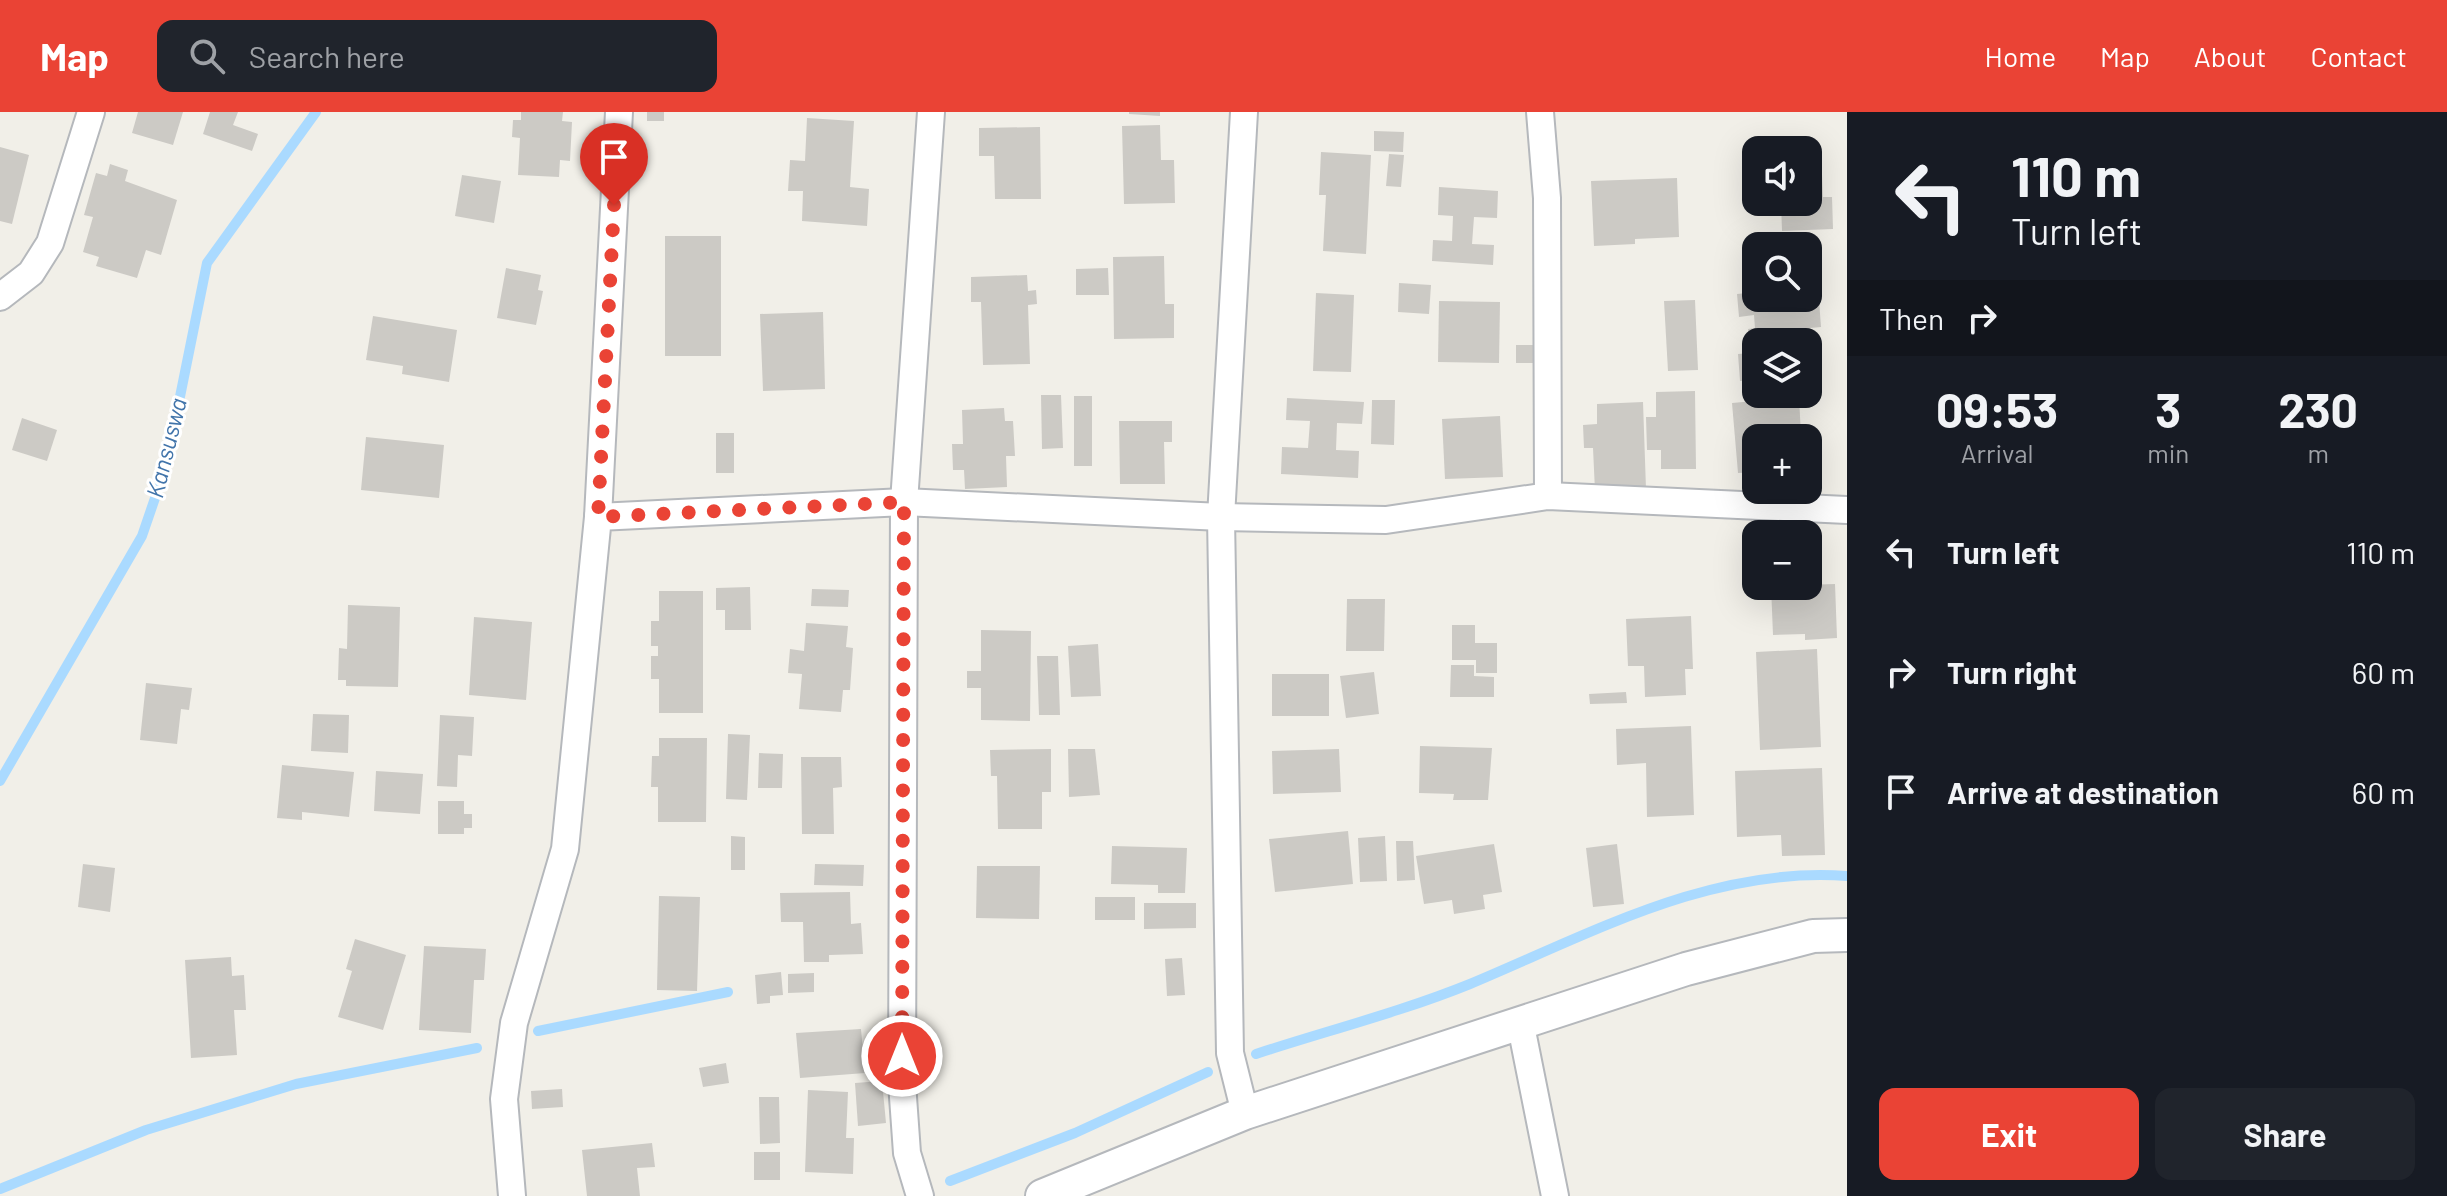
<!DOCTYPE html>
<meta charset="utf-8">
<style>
body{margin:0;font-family:Barlow,sans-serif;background:#20242c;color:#f1f3f6;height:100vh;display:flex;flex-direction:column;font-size:30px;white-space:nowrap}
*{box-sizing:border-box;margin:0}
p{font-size:26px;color:#9ea1a6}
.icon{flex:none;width:44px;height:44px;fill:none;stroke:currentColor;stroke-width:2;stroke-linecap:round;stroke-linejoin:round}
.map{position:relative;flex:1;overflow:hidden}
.drawer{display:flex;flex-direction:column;background:#171b24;width:600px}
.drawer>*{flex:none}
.guide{background:#171b24;color:#f1f3f6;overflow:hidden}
.controls{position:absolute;left:1742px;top:24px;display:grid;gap:16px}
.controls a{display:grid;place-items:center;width:80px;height:80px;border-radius:16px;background:#171b24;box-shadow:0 8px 32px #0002;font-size:40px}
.pin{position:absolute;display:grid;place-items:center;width:68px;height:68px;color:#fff;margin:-82px -34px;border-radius:50% 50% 50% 0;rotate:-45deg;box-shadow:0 0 8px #0007}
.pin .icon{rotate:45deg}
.me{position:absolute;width:88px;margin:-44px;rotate:0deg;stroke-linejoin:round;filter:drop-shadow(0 0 6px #0008)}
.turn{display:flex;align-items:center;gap:28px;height:168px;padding:0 32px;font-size:36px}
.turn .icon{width:104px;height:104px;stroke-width:2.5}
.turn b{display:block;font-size:56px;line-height:68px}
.then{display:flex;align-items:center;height:76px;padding:0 32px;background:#0003;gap:16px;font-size:30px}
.eta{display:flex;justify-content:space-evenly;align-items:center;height:136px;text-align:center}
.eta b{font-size:48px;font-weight:700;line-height:56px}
.cta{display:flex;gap:16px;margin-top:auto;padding:16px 32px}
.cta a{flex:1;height:92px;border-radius:16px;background:#ea4335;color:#fff;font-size:32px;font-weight:700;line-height:92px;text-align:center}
.cta a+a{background:#20242c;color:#f1f3f6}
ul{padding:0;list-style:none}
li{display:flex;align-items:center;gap:24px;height:120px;padding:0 32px}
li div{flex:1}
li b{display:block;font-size:30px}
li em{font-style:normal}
header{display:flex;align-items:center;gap:48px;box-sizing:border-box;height:112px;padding:0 40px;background:#ea4335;color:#fff}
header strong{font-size:38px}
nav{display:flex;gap:44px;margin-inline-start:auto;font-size:28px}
.search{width:560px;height:72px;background:#20242c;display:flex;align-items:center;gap:20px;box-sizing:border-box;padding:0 28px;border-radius:16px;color:#9ea1a6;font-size:30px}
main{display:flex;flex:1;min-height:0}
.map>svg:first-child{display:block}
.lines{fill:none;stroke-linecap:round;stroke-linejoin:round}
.stream{stroke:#aadaff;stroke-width:10}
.building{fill:#cccac5}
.minor-casing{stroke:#b5b8bc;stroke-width:30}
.tertiary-casing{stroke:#b5b8bc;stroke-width:36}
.minor{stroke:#fff;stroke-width:26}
.tertiary{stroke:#fff;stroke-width:32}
.route{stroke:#ea4335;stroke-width:14;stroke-dasharray:0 25.2}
.labels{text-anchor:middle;stroke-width:6;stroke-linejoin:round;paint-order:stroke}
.water-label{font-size:24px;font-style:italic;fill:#4174aa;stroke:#fff}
</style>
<header>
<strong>Map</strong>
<div class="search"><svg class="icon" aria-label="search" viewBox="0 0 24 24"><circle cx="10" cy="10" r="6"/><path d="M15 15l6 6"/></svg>Search here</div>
<nav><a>Home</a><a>Map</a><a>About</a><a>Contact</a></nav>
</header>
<main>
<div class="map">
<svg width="1847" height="1084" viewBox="0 0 1847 1084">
<rect width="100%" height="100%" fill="#f1efe8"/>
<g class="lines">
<g class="stream">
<path d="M0,669L142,424L166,354L207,151L316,0"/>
<path d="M538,919L728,880"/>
<path d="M1256,942C1326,919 1401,900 1470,872C1592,821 1712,754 1847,764"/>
<path d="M950,1069L1075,1021L1208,960"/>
<path d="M0,1077L146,1018L296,972L477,936"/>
</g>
</g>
<g class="building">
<path d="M138,0H183L173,33L132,21Z"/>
<path d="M210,0H238L233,13L258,22L252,39L203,22Z"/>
<path d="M521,0H563L562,9L572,10L570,49L560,48L559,65L518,63L520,26L512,25L513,8H521Z"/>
<rect x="647" y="0" width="17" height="9"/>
<path d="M1129,0H1160V4L1129,2Z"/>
<path d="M807,6L854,9L850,75L869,77L867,114L802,109L803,79H788L790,48L805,49Z"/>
<path d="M1160,13L1161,48H1174L1175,91L1124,92L1122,14Z"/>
<path d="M1040,15L1041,87H995L994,44H979V16Z"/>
<path d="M1374,19L1404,20L1403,40L1374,39Z"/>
<path d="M0,35L29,43L12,112L0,109Z"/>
<path d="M1321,40L1371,43L1366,142L1323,139L1326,83H1319Z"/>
<path d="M1808,40H1821L1823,85H1832L1833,117L1782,119L1781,90H1808Z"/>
<path d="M1389,42L1404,43L1401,75L1386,74Z"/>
<path d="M110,52L128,58L125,69L177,88L161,143L146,138L137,166L96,154L99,145L83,140L93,105L84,103L96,61L107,64Z"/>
<path d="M462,63L501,69L494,111L455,104Z"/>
<path d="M1677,66L1679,125L1635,127V132L1594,134L1591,69Z"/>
<path d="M1439,75L1498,79L1497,106L1474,105L1472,132L1494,133L1493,153L1432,149L1433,128L1452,129L1453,104L1438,103Z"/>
<rect x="665" y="124" width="56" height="120"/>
<path d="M1164,144L1165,192H1174V226L1114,227L1113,145Z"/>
<path d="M506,156L541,163L538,178L543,179L536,213L497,206Z"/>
<path d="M1108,156L1109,183H1076V157Z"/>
<path d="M1817,161L1821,215L1799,217L1800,230H1756V268L1740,269L1738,242L1750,241L1748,217L1755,216L1754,203L1739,205L1737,182L1756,180V186H1808V162Z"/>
<path d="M1027,163L1028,179L1036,178L1037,192L1028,193L1030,252L983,253L981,190H971V165Z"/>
<path d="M1399,171L1431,173L1429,202L1398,200Z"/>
<path d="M1316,181L1354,183L1351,260L1313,259Z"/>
<path d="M1695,188L1698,258L1668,259L1664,189Z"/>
<path d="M1439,189L1500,190L1499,251L1438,250Z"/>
<path d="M823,200L825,277L763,279L760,202Z"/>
<path d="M373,204L457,218L449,270L402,262L403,254L366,248Z"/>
<rect x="1516" y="233" width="20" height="18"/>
<path d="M1695,279L1696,357H1661V338H1647L1646,305H1656V280Z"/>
<path d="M1041,283H1061L1063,336L1042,337Z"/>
<rect x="1074" y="284" width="18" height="70"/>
<path d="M1799,285L1801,323H1808V326H1756V360L1738,361L1732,291Z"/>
<path d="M1287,286L1364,290L1362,312L1337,311L1336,338L1359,339L1358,366L1281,362L1282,335L1308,336L1310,309L1286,308Z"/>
<path d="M1372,288H1395L1394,333L1371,332Z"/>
<path d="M1643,290L1646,377L1595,379L1593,336H1584L1583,313L1597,312V292Z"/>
<path d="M1004,296L1005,309H1013L1015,344H1006L1007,375L965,377L964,358H953L952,332H963L962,298Z"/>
<path d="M1500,304L1503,365L1445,367L1442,307Z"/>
<path d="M22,306L57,318L47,349L12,338Z"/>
<path d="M1119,309H1172V330H1164L1165,372H1120Z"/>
<rect x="716" y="321" width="18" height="40"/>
<path d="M366,325L444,333L439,386L361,378Z"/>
<path d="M1835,472L1837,526L1805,528V522L1773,523L1771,474Z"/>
<path d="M750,475L751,518H725V498H716V476Z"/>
<path d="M812,477L849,478L848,495L811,494Z"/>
<path d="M659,479H703V601H659V567H651V544H658V534H651V509H659Z"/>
<path d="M1347,487H1385L1384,539H1346Z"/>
<path d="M348,493L400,495L398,575L346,574V568H338L339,536L347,537Z"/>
<path d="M1691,504L1693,557H1685L1686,583L1645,585L1644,554H1628L1626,507Z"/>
<path d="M474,505L532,510L526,588L469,583Z"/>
<path d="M806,511L848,514L846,535L853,536L850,578H843L841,600L799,597L802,562L788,561L790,537L804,539Z"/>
<path d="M1452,513H1475V531H1497V561H1476V548H1452Z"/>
<path d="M981,518L1031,519L1030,609L981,608V576H967V559H981Z"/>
<path d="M1098,532L1101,584L1071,585L1068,534Z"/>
<path d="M1817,537L1821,635L1760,638L1756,540Z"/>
<path d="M1037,544H1058L1060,603H1039Z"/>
<path d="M1451,553H1474V564L1494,565V585H1450Z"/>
<path d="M1374,560L1379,602L1346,606L1340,564Z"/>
<rect x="1272" y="562" width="57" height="42"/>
<path d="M146,571L192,576L189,598L181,597L177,632L140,628Z"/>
<path d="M1626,580L1627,591L1590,592L1589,582Z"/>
<path d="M313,602L349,603L348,641L311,639Z"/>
<path d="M440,603L474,605L472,644L458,643L457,675L437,674Z"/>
<path d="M1691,614L1694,703L1647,705L1646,651L1617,653L1616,617Z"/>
<path d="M728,622L750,623L747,688L726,687Z"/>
<path d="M659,626H707L706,710H658V675H651L652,644H659Z"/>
<path d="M1420,634L1492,636L1488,688H1453L1454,682L1419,681Z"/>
<path d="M1051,637V680H1042V717H998L997,664H991L990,638Z"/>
<path d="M1068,637H1095L1100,683L1069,685Z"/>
<path d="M1339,637L1341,680L1273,682L1272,639Z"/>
<path d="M759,641L783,642L782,676H758Z"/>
<path d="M801,645H841L842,675L833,676L834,722H802Z"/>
<path d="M282,653L354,660L349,705L302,700V708L277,706Z"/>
<path d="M1822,656L1825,743L1782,744L1781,723L1737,725L1735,659Z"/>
<path d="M376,659L423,662L420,702L374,699Z"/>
<path d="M438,689H464V702H472V716H464V722H438Z"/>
<path d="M1348,719L1353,772L1275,780L1269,727Z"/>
<path d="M731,724L745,725V758H731Z"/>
<path d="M1385,724L1387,769L1360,770L1358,726Z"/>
<path d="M1396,729H1413L1415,768L1397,769Z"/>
<path d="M1494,732L1502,780L1483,783L1485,797L1454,802L1452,788L1424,792L1416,744Z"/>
<path d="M1617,732L1624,792L1593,795L1586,736Z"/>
<path d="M1112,734L1187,736L1185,781H1158V773L1111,772Z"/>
<path d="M83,752L115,756L110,800L78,795Z"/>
<path d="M815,752L864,753L863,774L814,773Z"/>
<path d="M977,754H1040L1039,807L976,806Z"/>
<path d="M850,780L851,812L861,811L863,842L829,843V850H804L803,810H781L780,781Z"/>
<path d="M659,784L700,785L697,879L657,878Z"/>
<rect x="1095" y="785" width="40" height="23"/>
<path d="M1144,791H1196V816L1144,817Z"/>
<path d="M355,827L406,843L383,918L338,905L352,859L346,857Z"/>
<path d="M424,834L486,837L484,868H474L471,921L419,918Z"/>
<path d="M231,845L232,864L244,863L246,898H234L237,943L191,946L185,848Z"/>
<path d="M1182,846L1185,883L1167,884L1165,847Z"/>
<path d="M781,860L783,883L770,884V891L757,892L755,863Z"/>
<path d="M814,861V880L788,881V862Z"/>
<path d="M861,917L865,961L800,966L796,921Z"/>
<path d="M726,951L729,971L703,975L699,956Z"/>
<path d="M882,969L886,1011L858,1014L855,971Z"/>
<path d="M562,977L563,995L532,997L531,979Z"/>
<path d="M808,978L848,980L846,1026H854L853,1062L805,1060Z"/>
<path d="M759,985H779L780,1031L760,1032Z"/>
<path d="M652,1031L655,1055L637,1056L640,1084H587L582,1038Z"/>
<rect x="754" y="1040" width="26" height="28"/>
</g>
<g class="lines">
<g class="minor-casing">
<g id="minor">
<path d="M1244,0L1221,405L1230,941L1245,1001"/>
<path d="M1540,0L1547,86L1548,384"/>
<path d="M0,185L31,161L50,131L91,0"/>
<path d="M598,405L619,0"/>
<path d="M1521,914L1555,1084"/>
<path d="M512,1084L504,987L514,911L565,737L598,405L904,390L1221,405L1386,408L1548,384L1847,398"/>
<path d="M920,1084L907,1041L902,971L904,390L931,0"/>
</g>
</g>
<g class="tertiary-casing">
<path id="tertiary" d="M1042,1084L1245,1001L1686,857L1813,824L1847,823"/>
</g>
<use href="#minor" class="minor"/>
<use href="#tertiary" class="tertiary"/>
</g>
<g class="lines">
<path class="route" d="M614,93L598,405L904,390L902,944"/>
</g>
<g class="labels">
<g class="water-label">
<text transform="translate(167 336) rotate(-76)" y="8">Kansuswa</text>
</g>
</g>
</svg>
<div class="controls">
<a><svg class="icon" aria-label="sound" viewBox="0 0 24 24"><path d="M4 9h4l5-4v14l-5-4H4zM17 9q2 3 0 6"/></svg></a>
<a><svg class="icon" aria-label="search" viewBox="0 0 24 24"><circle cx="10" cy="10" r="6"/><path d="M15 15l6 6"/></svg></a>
<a><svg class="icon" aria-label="layers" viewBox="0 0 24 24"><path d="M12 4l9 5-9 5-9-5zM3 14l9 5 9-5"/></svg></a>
<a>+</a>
<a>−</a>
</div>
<div class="pin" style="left:614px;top:93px;background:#d93025"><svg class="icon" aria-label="arrive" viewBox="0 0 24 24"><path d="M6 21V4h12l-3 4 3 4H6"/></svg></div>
<svg class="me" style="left:902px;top:944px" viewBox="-20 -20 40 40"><circle r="17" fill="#ea4335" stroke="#fff" stroke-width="3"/><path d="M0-11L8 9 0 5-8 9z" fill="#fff"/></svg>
</div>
<section class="drawer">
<div class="guide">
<div class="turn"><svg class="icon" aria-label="left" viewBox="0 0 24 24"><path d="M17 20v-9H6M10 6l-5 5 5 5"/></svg><div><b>110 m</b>Turn left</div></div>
<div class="then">Then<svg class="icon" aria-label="right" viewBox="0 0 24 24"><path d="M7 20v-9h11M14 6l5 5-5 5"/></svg></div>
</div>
<div class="eta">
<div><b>09:53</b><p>Arrival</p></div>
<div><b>3</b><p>min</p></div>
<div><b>230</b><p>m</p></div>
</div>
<ul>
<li><svg class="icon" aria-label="left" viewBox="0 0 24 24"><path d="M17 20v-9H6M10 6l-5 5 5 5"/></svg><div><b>Turn left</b></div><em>110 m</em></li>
<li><svg class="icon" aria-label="right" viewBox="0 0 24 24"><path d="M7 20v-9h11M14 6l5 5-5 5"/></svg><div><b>Turn right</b></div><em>60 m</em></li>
<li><svg class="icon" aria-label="arrive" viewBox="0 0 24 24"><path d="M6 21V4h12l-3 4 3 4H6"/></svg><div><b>Arrive at destination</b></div><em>60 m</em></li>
</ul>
<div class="cta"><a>Exit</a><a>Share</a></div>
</section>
</main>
